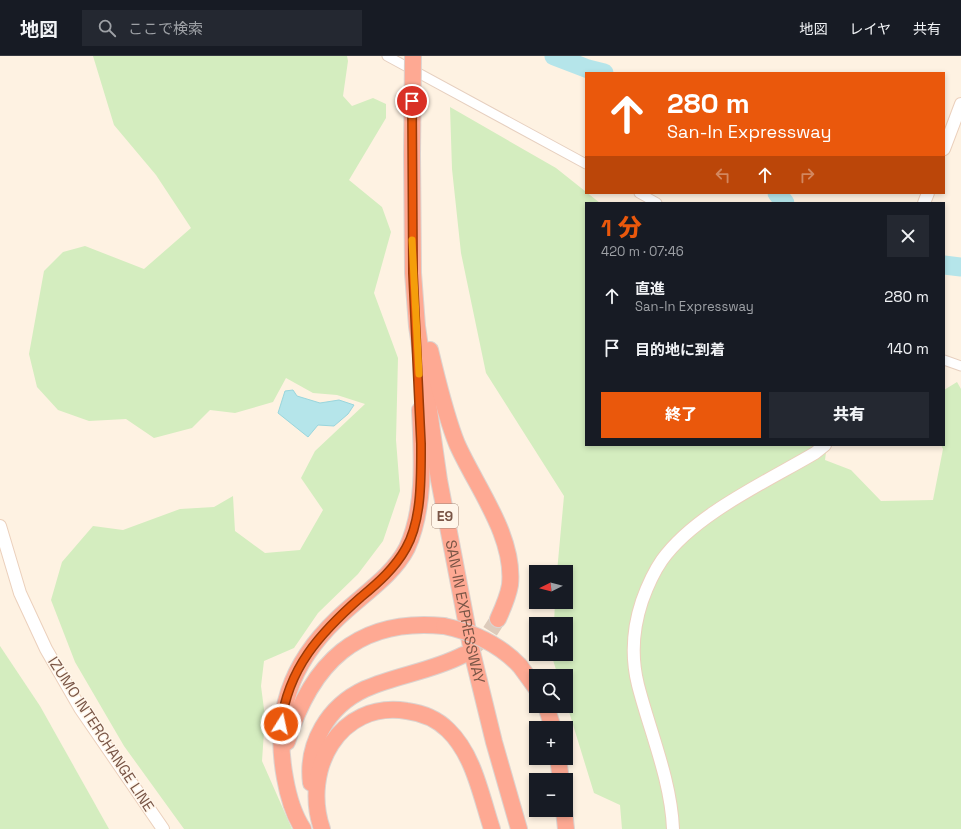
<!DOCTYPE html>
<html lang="ja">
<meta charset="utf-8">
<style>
body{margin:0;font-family:"Space Grotesk","Noto Sans JP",sans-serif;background:#242831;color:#f1f3f6;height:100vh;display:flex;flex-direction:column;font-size:15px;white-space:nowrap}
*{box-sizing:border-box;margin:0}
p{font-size:13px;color:#9ea1a6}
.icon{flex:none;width:22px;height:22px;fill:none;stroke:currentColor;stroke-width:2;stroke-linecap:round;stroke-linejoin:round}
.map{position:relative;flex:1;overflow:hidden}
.sheet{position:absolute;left:585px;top:146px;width:360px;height:244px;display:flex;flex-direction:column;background:#171b24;border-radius:0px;box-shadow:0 2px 6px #0003}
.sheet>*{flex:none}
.banner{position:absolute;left:585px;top:16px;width:360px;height:122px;border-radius:0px;box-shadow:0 2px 6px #0003;background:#ea580c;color:#fff;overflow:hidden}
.needle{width:26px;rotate:264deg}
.tools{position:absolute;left:529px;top:509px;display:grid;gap:8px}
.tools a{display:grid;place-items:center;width:44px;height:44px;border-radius:0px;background:#171b24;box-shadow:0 2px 6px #0003;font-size:20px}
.pin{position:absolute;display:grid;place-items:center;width:34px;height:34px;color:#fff;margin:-17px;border:2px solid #fff;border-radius:50%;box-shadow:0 1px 4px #0007}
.me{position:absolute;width:44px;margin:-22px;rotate:10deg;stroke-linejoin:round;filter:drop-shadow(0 0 3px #0008)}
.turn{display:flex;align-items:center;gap:14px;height:84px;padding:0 16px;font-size:18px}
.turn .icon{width:52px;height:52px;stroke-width:2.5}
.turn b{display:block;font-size:28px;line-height:34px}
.lanes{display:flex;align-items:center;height:38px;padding:0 16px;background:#0003;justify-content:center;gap:20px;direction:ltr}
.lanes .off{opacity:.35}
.round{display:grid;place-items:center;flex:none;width:42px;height:42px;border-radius:0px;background:#242831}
.overview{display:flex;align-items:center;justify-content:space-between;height:68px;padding:0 16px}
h1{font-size:24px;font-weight:800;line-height:30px;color:#ea580c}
.button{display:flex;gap:8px;margin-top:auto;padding:8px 16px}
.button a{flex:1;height:46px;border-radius:0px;background:#ea580c;color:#fff;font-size:16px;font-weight:800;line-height:46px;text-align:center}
.button a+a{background:#242831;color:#f1f3f6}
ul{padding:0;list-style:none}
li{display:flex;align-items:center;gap:12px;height:52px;padding:0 16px}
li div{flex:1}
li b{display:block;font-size:15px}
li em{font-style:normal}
header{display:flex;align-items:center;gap:24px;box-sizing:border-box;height:56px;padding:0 20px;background:#171b24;border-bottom:1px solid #363941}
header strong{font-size:19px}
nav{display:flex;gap:22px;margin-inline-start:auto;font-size:14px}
.search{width:280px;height:36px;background:#242831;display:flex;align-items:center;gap:10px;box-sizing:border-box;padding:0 14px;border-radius:0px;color:#9ea1a6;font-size:15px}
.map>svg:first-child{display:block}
.green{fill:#d4edbf}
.water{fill:#b5e5ea;stroke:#9ad6dd}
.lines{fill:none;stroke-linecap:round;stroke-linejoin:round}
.river{stroke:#b5e5ea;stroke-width:19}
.highway-tunnel{stroke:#ddcbbb;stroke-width:16;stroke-dasharray:16 8;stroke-linecap:butt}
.street-casing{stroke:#e6cfbf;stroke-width:11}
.secondary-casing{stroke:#ebd0bc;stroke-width:14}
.highway-casing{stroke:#dcd3cf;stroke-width:18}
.street{stroke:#fff;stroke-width:9}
.secondary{stroke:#fff;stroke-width:12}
.highway{stroke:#fea993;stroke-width:16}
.highway-bridge-casing{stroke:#dcd3cf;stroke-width:18;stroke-linecap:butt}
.highway-bridge{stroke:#fea993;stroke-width:16}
.route-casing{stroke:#983908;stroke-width:10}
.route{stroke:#ea580c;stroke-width:7}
.slow{stroke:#f59e0b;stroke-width:7}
.labels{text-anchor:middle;stroke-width:3;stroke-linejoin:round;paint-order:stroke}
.shield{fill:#fff6ea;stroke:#a18577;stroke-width:1}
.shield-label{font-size:14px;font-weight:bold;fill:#795546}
.street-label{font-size:15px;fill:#795546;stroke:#fff6ea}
</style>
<header>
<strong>地図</strong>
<div class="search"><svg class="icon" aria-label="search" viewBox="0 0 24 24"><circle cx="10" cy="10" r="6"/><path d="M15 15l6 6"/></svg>ここで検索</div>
<nav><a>地図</a><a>レイヤ</a><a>共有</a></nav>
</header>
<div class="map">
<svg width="961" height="773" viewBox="0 0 961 773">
<rect width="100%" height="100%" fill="#fef2e2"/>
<g class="green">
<path d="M93,0H347L348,5L343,40L352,50L373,42L386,48V62L349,124L382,151L391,176L374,237L398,302L396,384L400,435L383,485L358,518L318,557L294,592L264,605L261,630L265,661L262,705L292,773H184L124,690L75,606L51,544L62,506L93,470L123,474L180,453L214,451L233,440L235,475L265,497L300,494L323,454L301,422L315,395L365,348L337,339L313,337L286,322L273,346L235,357L210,354L192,372L154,382L126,363L89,365L58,354L37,331L29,298L44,215L63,196L85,190L144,213L191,172L156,119L114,69Z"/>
<path d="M450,51L556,112L600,147H586V389H827L825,404L851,414L881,445L933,444L943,393L941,389H944V334L957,326L961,333V773H622L620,749L594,737L566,646V620H558L553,604V598H566V568H554L555,546H566V516H557L564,440L486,317L461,197L452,113Z"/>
<path d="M0,590L40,650L109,773H0Z"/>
</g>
<path class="water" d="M293,334L297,340L320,347L339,344L354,349L348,358L334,370L318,369L308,381L278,357L285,335Z"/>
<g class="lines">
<g class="river">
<path d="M554,0L588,13L604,17"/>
<path d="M777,137L785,147"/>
<path d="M944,209L961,211"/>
</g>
<path class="highway-tunnel" d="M473,592L489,577L498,563"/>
<g class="street-casing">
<g id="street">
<path d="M387,0L586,108"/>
<path d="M639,137L657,147"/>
<path d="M944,304L961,310"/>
</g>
</g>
<g class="secondary-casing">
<g id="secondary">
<path d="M944,93L961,48"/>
<path d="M924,147L928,137"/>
<path d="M0,470L20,537L46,593L80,652L163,773"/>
<path d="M673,773C671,724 650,676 638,629C631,601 633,572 642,545C647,531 653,517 662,504C695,458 766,426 815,397L825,389"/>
</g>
</g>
<g class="highway-casing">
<g id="highway">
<path id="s1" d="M412,98L413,217L417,270L439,424L472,596L494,686L519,773"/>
<path d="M430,294C438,326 445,358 457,388C476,431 515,480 510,529C508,541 503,552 498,563"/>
<path d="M520,610L536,632"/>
<path d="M546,650L553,672"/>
<path d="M287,686C311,608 357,561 444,570"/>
<path d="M558,702L561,724"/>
<path d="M311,727C306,688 328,650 365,633C397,619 432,615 463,599"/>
<path d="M564,754L566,773"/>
<path d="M303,773C293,758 288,739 285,722C273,658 290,608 337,563C360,540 392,521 407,492C426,450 422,398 420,354"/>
<path d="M322,773C302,715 338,644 407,655C422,657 437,663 448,674C474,699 481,740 492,773"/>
</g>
</g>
<use href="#street" class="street"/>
<use href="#secondary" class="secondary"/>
<use href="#highway" class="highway"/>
<g class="highway-bridge-casing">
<g id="highway-bridge">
<path d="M412,98L413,0"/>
<path d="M444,570C473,576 499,588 520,610"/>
</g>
</g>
<use href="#highway-bridge" class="highway-bridge"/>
</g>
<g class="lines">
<g class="route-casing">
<path id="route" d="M281,668C288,612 320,577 361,541C378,527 395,512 406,492C422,464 421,421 421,388L413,217L412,45"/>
</g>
<use href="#route" class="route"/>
<path class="slow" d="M412,184L419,318"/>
</g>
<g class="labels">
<rect class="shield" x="432" y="448" width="26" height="24" rx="3"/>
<g class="shield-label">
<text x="445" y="465">E9</text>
</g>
<g class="street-label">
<text dy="5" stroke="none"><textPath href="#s1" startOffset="462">SAN-IN EXPRESSWAY</textPath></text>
<text transform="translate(101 678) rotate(57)" y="5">IZUMO INTERCHANGE LINE</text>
</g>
</g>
</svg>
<div class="tools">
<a><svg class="needle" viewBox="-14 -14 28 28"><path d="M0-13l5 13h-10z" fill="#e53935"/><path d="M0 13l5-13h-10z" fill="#9ea1a6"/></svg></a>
<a><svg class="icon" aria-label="sound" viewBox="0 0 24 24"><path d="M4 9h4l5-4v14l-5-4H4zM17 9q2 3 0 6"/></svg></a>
<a><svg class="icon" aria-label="search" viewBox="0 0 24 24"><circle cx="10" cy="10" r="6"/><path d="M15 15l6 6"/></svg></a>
<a>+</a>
<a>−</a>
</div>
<div class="pin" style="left:412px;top:45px;background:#d93025"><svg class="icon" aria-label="arrive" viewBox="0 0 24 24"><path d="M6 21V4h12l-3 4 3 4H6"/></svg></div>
<svg class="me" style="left:281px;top:668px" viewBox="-20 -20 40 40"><circle r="17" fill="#ea580c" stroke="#fff" stroke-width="3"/><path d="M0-11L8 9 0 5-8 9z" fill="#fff"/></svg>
<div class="banner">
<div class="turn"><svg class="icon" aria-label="ahead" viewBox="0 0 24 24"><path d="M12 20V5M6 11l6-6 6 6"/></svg><div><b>280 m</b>San-In Expressway</div></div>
<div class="lanes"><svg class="icon off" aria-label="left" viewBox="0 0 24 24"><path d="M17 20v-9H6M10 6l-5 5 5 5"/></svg><svg class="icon" aria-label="ahead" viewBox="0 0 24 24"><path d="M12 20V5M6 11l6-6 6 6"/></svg><svg class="icon off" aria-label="right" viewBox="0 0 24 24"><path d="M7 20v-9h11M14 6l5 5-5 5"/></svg></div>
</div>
<section class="sheet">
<div class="overview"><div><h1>1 分</h1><p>420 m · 07:46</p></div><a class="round"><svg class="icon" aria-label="close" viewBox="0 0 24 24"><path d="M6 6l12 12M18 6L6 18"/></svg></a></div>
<ul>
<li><svg class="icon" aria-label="ahead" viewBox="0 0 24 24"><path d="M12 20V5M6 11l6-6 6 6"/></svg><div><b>直進</b><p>San-In Expressway</p></div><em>280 m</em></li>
<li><svg class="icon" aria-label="arrive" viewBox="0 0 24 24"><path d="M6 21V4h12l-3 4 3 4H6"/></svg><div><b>目的地に到着</b></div><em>140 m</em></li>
</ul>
<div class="button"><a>終了</a><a>共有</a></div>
</section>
</div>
